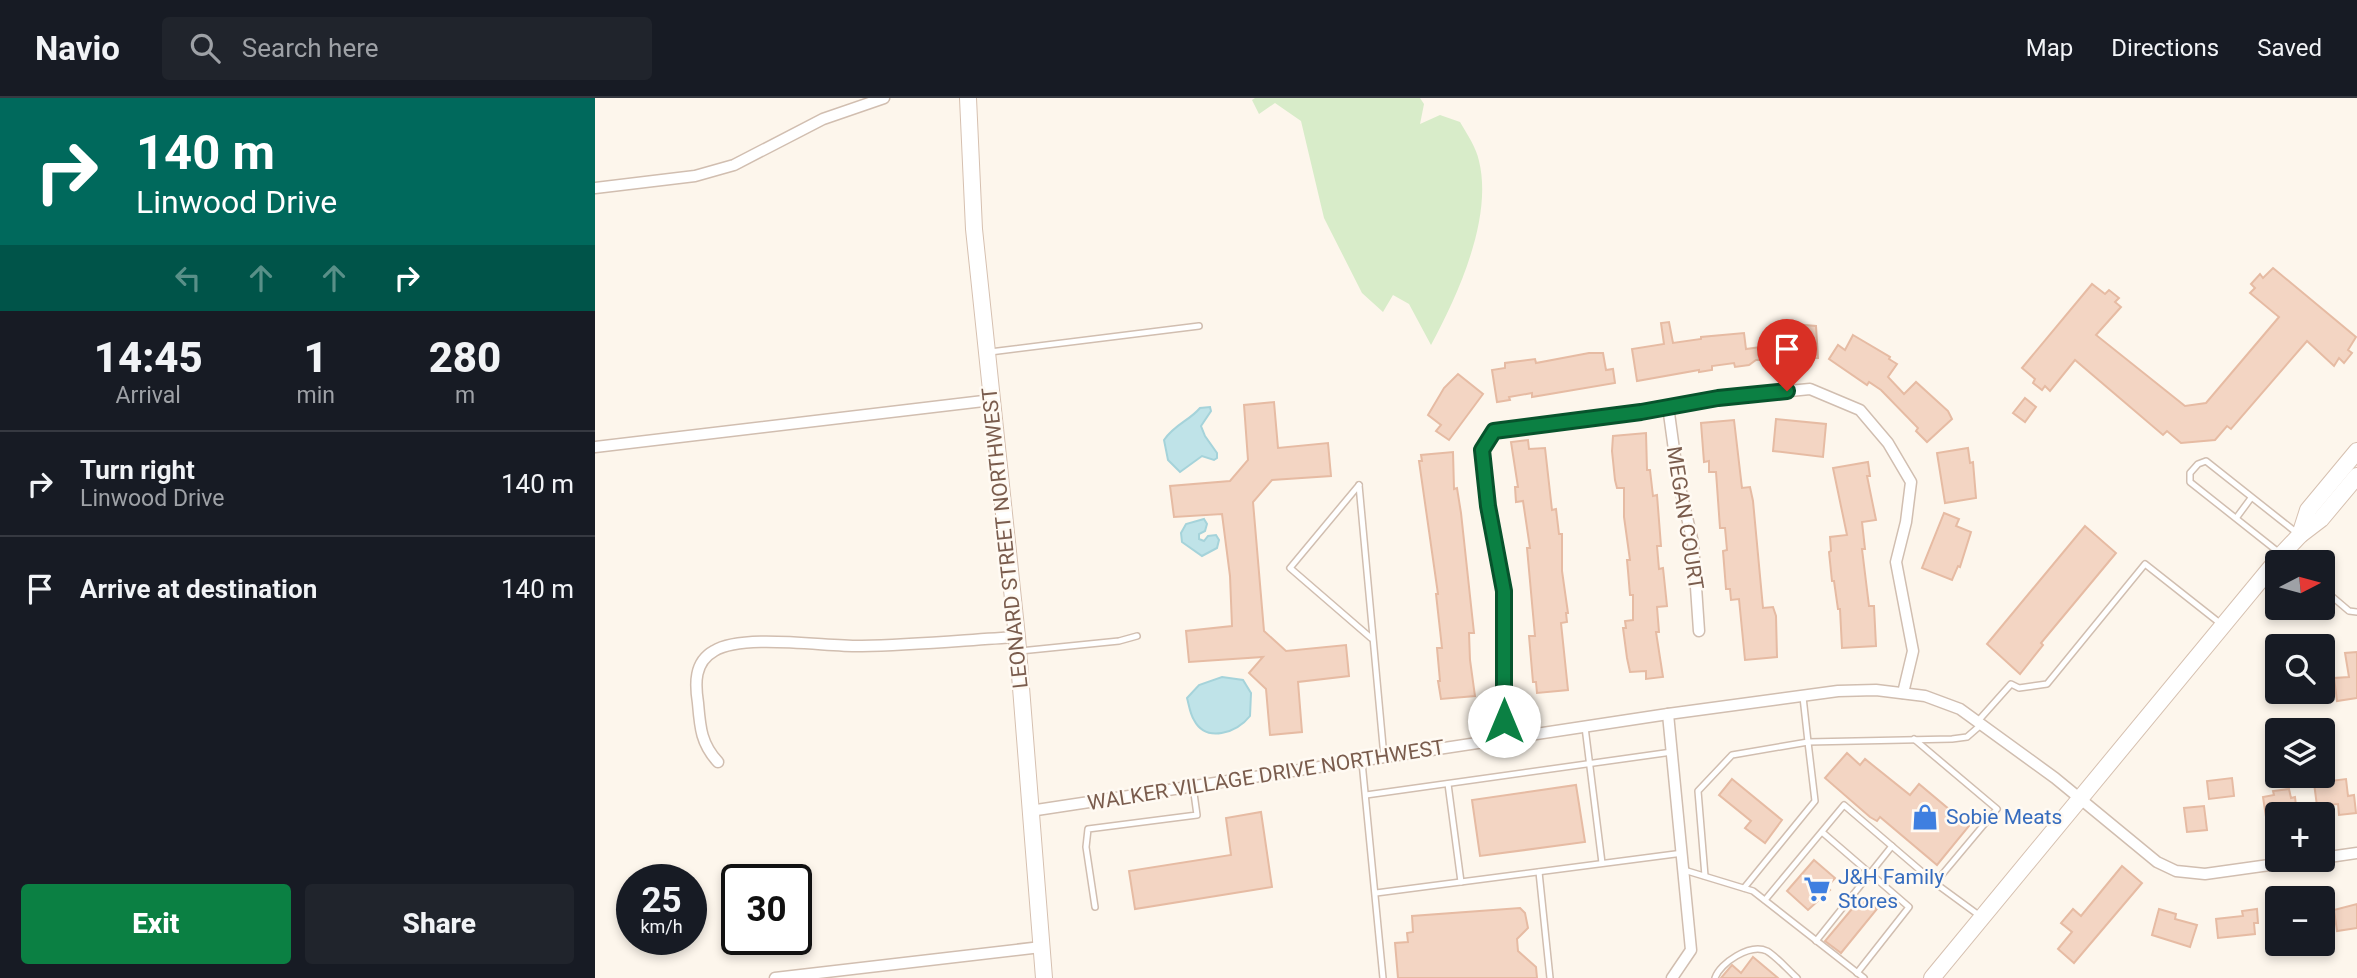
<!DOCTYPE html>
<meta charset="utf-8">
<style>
body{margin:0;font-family:Roboto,sans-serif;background:#20242c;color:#f1f3f6;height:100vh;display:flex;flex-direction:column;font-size:26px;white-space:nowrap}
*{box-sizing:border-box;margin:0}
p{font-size:23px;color:#9ea1a6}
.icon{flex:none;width:38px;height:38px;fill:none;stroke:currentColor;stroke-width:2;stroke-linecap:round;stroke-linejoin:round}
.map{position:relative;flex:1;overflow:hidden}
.panel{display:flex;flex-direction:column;background:#171b24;width:595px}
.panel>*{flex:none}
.top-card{background:#00695c;color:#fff;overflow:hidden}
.needle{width:46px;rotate:84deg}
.fabs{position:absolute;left:1670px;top:452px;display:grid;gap:14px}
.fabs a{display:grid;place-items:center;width:70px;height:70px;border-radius:7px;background:#171b24;box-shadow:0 4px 10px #0003;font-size:35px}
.speed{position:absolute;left:21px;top:766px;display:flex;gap:14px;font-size:35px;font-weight:700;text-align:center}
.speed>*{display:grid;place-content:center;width:91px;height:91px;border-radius:50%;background:#171b24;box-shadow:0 4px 10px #0003;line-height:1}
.speed small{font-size:18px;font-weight:400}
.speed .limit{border:4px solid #111;border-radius:10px;background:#fff;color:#111}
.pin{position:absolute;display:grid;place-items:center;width:60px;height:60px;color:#fff;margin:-72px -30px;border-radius:50% 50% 50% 0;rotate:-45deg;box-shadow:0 0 7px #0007}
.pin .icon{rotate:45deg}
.me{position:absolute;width:77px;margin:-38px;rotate:0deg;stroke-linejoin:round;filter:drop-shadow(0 0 5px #0008)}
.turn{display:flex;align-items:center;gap:24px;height:147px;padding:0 21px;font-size:32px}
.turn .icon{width:91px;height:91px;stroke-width:2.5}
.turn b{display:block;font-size:49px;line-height:60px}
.lanes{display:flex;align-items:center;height:66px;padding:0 21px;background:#0003;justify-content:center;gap:35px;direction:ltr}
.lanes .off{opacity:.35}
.eta{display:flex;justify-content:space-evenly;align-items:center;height:119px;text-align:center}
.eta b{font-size:42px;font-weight:800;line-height:49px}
.button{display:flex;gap:14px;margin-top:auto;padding:14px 21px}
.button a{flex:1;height:80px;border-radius:7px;background:#0b8043;color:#fff;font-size:28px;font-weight:800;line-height:80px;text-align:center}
.button a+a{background:#20242c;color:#f1f3f6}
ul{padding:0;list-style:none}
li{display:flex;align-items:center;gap:21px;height:105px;padding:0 21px;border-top:2px solid #363941}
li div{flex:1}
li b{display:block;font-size:26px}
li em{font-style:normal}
header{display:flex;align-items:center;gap:42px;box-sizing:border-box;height:98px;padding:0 35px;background:#171b24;border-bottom:2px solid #363941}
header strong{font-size:33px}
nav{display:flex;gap:38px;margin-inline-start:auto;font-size:24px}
.search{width:490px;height:63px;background:#20242c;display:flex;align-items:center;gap:18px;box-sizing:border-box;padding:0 24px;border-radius:7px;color:#9ea1a6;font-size:26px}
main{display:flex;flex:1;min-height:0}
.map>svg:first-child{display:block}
.green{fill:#d8ecc9}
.water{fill:#bfe3e8;stroke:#a5d3da;stroke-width:2}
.building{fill:#f3d5c3;stroke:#e6bba3;stroke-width:2}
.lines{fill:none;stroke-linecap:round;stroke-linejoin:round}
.service-casing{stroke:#d1beb0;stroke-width:8}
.minor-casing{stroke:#d1beb0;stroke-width:13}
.secondary-casing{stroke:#d6c0b0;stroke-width:18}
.service{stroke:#fff;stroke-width:5}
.minor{stroke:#fff;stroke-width:10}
.secondary{stroke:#fff;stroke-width:16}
.route-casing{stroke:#07532c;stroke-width:18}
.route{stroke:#0b8043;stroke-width:12}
.labels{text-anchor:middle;stroke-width:5;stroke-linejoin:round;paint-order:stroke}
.street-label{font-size:21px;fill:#7a5c4d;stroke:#fffaf3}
.shop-label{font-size:21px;fill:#366cbe;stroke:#fffaf3;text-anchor:start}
</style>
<header>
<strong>Navio</strong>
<div class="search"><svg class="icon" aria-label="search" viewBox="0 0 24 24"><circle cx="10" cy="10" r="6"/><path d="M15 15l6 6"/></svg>Search here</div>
<nav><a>Map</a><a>Directions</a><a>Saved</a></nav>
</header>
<main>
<section class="panel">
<div class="top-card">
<div class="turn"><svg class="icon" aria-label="right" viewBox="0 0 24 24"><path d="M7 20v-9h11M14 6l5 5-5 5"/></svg><div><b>140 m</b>Linwood Drive</div></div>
<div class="lanes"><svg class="icon off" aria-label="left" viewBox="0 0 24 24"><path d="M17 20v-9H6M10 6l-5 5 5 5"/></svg><svg class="icon off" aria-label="ahead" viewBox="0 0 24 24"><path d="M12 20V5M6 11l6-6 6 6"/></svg><svg class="icon off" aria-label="ahead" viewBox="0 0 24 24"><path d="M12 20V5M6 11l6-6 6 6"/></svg><svg class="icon" aria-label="right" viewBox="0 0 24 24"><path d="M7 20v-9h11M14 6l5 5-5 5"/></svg></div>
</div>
<div class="eta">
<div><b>14:45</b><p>Arrival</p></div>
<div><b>1</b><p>min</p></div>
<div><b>280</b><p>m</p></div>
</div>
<ul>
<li><svg class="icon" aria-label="right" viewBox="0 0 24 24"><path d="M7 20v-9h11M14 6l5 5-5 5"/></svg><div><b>Turn right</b><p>Linwood Drive</p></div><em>140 m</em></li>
<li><svg class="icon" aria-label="arrive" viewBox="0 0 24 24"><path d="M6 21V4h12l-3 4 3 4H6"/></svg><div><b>Arrive at destination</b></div><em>140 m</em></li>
</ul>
<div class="button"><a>Exit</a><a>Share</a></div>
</section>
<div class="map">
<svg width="1762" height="880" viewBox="0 0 1762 880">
<rect width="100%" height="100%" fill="#fdf6ec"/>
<path class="green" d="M660,0H825L829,6L825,26L845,17L865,24C872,36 881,49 884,63C898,120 863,197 836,247L814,206L798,197L788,214L767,195L729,120L706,23L680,5L664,16L657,2Z"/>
<g class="water">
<path d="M615,309L616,313L606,328L610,338L622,355V360L619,362L607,358L585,374L573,362L569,342C580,326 594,323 605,310Z"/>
<path d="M609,421L612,426L610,433L604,436V441L609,443L613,438L621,437L624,442L622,450L607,458L587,444L586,435L591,426Z"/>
<path d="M627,579L648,582L656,595L655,618C642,635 611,645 599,622C595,616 594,607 592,600L604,587Z"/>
</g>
<g class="building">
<path d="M1678,170L1761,239L1753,252L1757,255L1749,265L1744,260L1739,268L1712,243L1636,331L1632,328L1620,342L1586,345L1572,333L1568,337L1480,262L1455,293L1450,288L1447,292L1438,285L1440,281L1427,270L1497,186L1510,196L1514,192L1524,200L1520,204L1526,209L1501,237L1590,308L1611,305L1684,219L1655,195L1660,190L1656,186L1665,176L1668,180Z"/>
<path d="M1074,224L1078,245L1106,241V239L1149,235L1151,251L1173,248L1172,230L1197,226L1221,228L1223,260L1161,262L1154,267L1140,269L1139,265L1117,268V272L1104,274V272L1042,283L1037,251L1069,246L1066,225Z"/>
<path d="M1258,237L1295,259L1294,261L1302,266L1293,279L1309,296L1321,284L1353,313L1357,321L1332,344L1321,333L1323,330L1286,292L1274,284L1272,287L1234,261L1243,247L1250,252Z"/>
<path d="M994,255H1008L1011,272L1018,271L1020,285L937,299V295L914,299L915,302L902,304L897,272L910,270V265L940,261L941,265Z"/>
<path d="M863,276L888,296L854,342L841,333L846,327L833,317L849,290Z"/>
<path d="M1430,300L1441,309L1430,324L1418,315Z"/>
<path d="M679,304L683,350L733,345L736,378L677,382L658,404L669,533L691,553L751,547L754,578L703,584L707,634L675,637L671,591L654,575L668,559L594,564L591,533L637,528L635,478L627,416L579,419L575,388L635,383L653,362L649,307Z"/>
<path d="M1181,321L1231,326L1228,359L1178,353Z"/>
<path d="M1139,322L1147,390L1155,389L1158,403L1168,510L1178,509L1181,518L1182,559L1150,562L1144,501L1136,502L1135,491H1131L1128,453L1132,452L1130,430H1125L1121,374H1114V363L1109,364L1106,325Z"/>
<path d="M1051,335L1052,372H1055L1058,398L1062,397L1066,448H1062L1064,471L1068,470L1072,508L1062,509L1064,534H1061L1068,579L1051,581V573L1035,574L1032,560L1028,530H1031L1030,523L1038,522V497H1035L1033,473L1032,462H1035L1029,419V390H1022L1020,382L1017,353L1018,338Z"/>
<path d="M933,342L934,351L950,350L957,412L961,411L964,436H967V473L973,515H971L972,524L966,525L973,592L942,595L941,584H938L934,538H940L932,450H935L928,403L921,404L920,389H923L916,344Z"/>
<path d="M1373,350L1375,365L1378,364L1381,400L1350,405L1342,355Z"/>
<path d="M858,354L859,391L862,390L866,415L879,535H874L875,562L880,598L846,601L843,583H845L842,550H847L841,496H843L824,363H827L826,357Z"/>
<path d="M1273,364L1275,378H1272L1281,422L1267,424L1270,451H1267L1274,508H1279L1281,548L1247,550L1245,511H1243L1239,483H1237L1234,454L1236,453L1235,439L1252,437L1238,370Z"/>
<path d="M1349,415L1364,421L1361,428L1376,434L1365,469L1363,468L1357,482L1327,470Z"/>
<path d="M1490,428L1521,455L1446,545L1448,547L1425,576L1392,546Z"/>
<path d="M1762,554V600L1742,603L1739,580L1754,579L1750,555Z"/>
<path d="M1252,655L1265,667L1270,661L1315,697L1324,686L1374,728L1342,767L1285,719L1282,723L1275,719L1230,680Z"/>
<path d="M1637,680L1639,698L1614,701L1612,683Z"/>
<path d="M1137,681L1187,722L1170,745L1150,730L1156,723L1124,697Z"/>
<path d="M1751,681L1753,698L1759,697L1761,715L1744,717L1743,706L1722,708L1719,685Z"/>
<path d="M981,687L990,744L885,758L877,702Z"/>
<path d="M1694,691L1696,700L1700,699L1702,716L1671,719L1668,699L1679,697L1678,693Z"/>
<path d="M1609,708L1612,732L1592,734L1589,710Z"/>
<path d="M666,714L677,789L540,811L534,773L636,757L631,720Z"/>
<path d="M1219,762L1240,780L1232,789L1235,792L1213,812L1192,793Z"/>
<path d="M1527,768L1547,785L1479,865L1463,851L1477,834L1466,825L1478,811L1486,818Z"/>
<path d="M1267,799L1282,811L1246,855L1230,843Z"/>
<path d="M1762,806V830L1742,833L1739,812Z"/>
<path d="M925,810L930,815L933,830L922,841L923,853L941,869L942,880H803L800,845L813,844L812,835L818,834L817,818Z"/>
<path d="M1564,811L1581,816L1580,821L1602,827L1595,849L1557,837Z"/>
<path d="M1662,811L1663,825H1659L1660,836L1623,840L1621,821L1648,818L1647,813Z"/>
<path d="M1158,859L1183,880H1126L1137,867L1146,875Z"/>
</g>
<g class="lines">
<g class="service-casing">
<g id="service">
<path d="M395,254L604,228"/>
<path d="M764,387L789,659"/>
<path d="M764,387L695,470L776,540"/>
<path d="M1642,419L1656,400"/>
<path d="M1696,464L1595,384V375L1603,366L1611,363L1702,435"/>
<path d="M1727,490L1754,513L1762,514"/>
<path d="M425,553L524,543L542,538"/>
<path d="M1208,599L1213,644L1357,641L1372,639L1387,626"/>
<path d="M1383,623L1416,586L1424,590L1452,586L1550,466L1626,526"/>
<path d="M990,629L1007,765"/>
<path d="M1319,641L1402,711L1340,785L1385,818"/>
<path d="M767,664L788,880"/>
<path d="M853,686L866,784"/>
<path d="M771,697L1077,654"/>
<path d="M1227,734L1314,809L1262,875"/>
<path d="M1089,772L1158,793L1269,880"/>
<path d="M944,774L955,880"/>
<path d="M1110,778L1103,693L1137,657L1213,644L1220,703L1149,790"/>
<path d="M781,795L1088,755"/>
<path d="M1170,802L1249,707L1340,785"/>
<path d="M500,809L491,749L493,731L602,717L598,688"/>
<path d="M1221,843L1297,748"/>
<path d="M1120,880C1125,865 1155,845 1172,853C1182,859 1193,872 1202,880"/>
</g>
</g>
<g class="minor-casing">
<g id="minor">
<path d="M0,90L100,78L139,67L228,21L289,0"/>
<path d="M1073,308L1083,381L1098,445L1104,533"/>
<path d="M0,349L397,302"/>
<path d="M1073,616L1096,852L1077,880"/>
<path d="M909,641V493L893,408L887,352L899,333L1046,314L1123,300L1215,291L1265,312L1293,345L1316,384L1311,424L1301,464L1318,553L1308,595"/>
<path d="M123,664C106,646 105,629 103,605C100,586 99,564 119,553C148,535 232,549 267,548C319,547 370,542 422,539"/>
<path d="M435,713L1073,616L1243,593L1281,592L1330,598L1365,611L1460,680L1562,764L1581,773L1610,776L1717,761"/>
<path d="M1727,760L1762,755"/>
<path d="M180,880L446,849"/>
</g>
</g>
<g class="secondary-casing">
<g id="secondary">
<path d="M373,0L379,131L422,539L449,880"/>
<path d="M1705,437L1713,412L1762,353"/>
<path d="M1337,880L1687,456L1705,437L1726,421L1762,378"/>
</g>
</g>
<use href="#service" class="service"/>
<use href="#minor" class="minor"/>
<use href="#secondary" class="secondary"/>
</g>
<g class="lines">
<g class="route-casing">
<path id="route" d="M909,623V493L893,408L887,352L899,333L1046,314L1123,300L1192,293"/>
</g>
<use href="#route" class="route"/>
</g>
<defs>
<g id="shop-bare" transform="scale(2.1)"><path d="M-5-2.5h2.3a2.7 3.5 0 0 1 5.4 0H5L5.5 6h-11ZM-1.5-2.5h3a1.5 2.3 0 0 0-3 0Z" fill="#3f7fe0" stroke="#fffaf3" stroke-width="2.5" paint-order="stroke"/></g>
<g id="supermarket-bare" transform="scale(2.1)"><path d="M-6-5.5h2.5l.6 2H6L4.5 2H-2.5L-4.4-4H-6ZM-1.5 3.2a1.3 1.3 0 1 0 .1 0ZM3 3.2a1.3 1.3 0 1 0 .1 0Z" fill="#3f7fe0" stroke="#fffaf3" stroke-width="2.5" paint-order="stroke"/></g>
</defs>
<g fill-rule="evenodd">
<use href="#shop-bare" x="1330" y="719"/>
<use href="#supermarket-bare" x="1222" y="791"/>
</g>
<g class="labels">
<g class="street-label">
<text transform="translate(1090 420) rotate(81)" y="7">MEGAN COURT</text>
<text transform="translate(410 440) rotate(-96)" y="7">LEONARD STREET NORTHWEST</text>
<text transform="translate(671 677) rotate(-9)" y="7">WALKER VILLAGE DRIVE NORTHWEST</text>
</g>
<g class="shop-label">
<text x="1351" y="726">Sobie Meats</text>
<text x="1243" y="786">J&amp;H Family<tspan x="1243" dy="24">Stores</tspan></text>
</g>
</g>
</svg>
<div class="fabs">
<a><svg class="needle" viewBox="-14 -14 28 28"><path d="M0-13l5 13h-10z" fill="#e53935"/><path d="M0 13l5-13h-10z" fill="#9ea1a6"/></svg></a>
<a><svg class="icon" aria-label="search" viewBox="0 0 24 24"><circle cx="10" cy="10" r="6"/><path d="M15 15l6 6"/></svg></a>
<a><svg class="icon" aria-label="layers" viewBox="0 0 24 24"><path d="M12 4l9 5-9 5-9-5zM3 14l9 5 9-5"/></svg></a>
<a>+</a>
<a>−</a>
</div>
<div class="speed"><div>25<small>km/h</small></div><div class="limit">30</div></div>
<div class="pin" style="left:1192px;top:293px;background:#d93025"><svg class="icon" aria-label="arrive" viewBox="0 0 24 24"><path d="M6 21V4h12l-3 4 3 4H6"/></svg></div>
<svg class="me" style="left:909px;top:623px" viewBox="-20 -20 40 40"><circle r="19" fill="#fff"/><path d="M0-13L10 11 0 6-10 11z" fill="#0b8043"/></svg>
</div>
</main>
